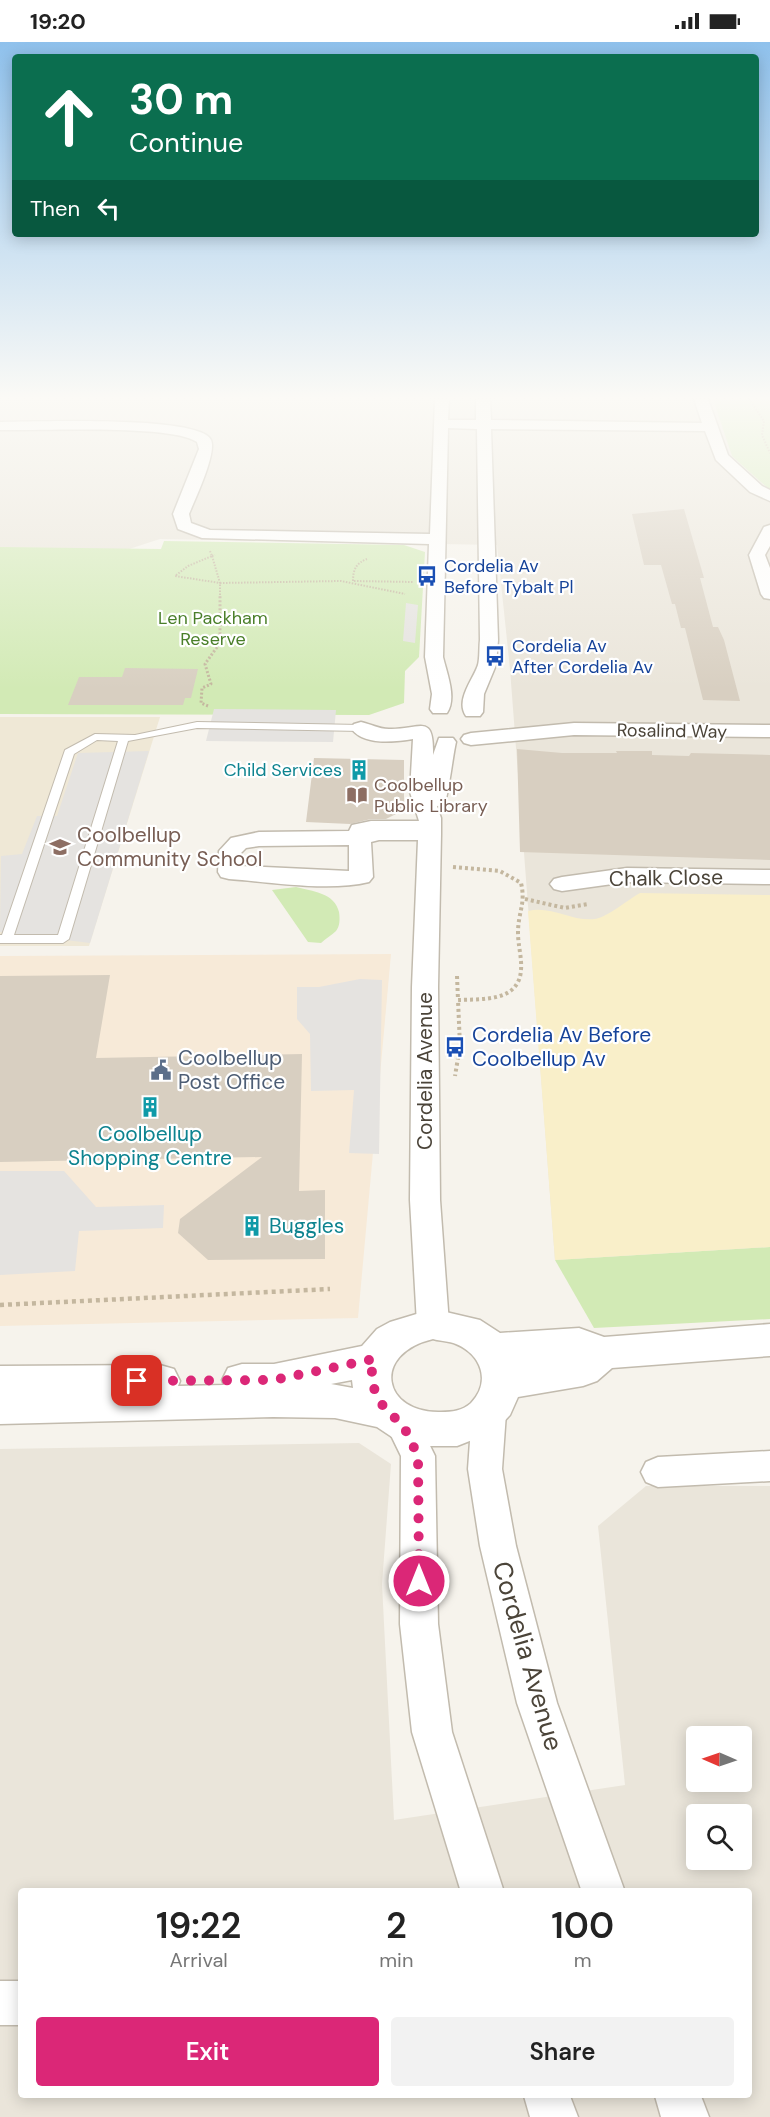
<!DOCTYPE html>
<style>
body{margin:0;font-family:"DM Sans",sans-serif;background:#f2f2f2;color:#222;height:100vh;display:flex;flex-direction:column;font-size:22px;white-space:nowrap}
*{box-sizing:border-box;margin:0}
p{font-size:20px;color:#767676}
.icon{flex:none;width:33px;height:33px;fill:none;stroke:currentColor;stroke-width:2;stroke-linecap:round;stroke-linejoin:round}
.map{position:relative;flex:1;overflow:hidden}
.panel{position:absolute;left:18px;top:1846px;width:734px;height:210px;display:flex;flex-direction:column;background:#fff;border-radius:6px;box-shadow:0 3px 15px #0003}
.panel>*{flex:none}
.guide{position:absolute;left:12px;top:12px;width:747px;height:183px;border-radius:6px;box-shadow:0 3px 15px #0003;background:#0b6e4f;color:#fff;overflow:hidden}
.needle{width:39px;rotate:272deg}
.tools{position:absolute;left:686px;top:1684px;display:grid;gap:12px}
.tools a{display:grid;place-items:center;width:66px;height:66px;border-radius:6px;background:#fff;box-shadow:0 3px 15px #0003;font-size:30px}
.pin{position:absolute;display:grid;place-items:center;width:51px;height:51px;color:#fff;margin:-26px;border-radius:12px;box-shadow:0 3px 9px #0006}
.me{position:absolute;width:66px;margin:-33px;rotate:0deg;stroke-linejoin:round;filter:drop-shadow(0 0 4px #0008)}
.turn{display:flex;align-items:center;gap:21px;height:126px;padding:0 18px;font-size:27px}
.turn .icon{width:78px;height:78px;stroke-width:2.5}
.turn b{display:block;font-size:42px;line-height:51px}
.then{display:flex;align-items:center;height:57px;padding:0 18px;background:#0003;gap:12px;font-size:22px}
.eta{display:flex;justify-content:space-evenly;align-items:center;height:102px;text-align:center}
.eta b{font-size:36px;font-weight:600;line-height:42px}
.primary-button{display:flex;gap:12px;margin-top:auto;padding:12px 18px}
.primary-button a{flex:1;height:69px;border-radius:6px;background:#db2777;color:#fff;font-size:24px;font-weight:600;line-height:69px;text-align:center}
.primary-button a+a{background:#f2f2f2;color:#222}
.status{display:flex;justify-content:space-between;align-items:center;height:42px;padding:0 30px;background:#fff;direction:ltr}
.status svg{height:16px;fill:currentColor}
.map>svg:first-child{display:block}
.residential{fill:#eae5da;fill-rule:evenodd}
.commercial{fill:#f7ead8}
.education{fill:#efe8d6}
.green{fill:#d2eab5}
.sand{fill:#f9efc9}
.parking{fill:#e5e3e0}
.building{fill:#d8cfc1}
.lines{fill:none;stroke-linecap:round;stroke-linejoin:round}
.service-casing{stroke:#c2bbae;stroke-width:2}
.minor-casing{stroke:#c2bbae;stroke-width:3}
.tertiary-casing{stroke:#c2bbae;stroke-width:3}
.path-far3{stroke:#c4b79f;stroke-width:2;stroke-dasharray:1.5 1.5;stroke-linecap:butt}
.path-far2{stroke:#c4b79f;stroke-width:3;stroke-dasharray:2 2;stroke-linecap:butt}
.path-far1{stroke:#c4b79f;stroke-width:4;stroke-dasharray:3 3;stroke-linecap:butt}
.path{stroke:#c4b79f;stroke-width:4.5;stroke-dasharray:4 4;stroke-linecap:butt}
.service{fill:#fff;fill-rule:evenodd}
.minor{fill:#fff;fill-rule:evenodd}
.tertiary{fill:#fff;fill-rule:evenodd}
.route{stroke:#db2777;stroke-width:10;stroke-dasharray:0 18}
.labels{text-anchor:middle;stroke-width:4.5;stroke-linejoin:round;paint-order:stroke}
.far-transit-label{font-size:18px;fill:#164399;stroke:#fff;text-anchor:start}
.far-park-label{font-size:18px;fill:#4a7f2a;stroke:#fff}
.far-street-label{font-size:18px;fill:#4b4439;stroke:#fff}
.far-culture-label{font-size:18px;fill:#0d838f;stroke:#fff;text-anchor:end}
.far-education-label{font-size:18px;fill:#785e54;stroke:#fff;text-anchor:start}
.education-label{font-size:21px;fill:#785e54;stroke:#fff;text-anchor:start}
.street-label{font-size:21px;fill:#4b4439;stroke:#fff}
.transit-label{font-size:21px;fill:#164399;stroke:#fff;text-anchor:start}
.service-label{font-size:21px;fill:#4e5e75;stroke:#fff;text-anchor:start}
.culture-label{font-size:21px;fill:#0d838f;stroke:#fff}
.near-street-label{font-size:26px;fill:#4b4439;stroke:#fff}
</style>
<div class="status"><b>19:20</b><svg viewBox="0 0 49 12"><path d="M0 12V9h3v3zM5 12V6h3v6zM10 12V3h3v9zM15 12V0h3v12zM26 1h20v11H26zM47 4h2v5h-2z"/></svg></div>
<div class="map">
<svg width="770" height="2075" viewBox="0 0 770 2075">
<rect width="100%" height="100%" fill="#f6f3ec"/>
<g class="residential">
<path d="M0,357H770V1205L555,1218L510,627L497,503L160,497L123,509L0,506Z"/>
<path d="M359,1401L391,1422L382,1542L394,1778L625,1743L598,1484L646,1444H770V2075H0V1407ZM696,1695H741V1740H696ZM696,1773H741V1818H696ZM21,1850H748V2054H21Z"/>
</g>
<path class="commercial" d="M391,912L358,1276L0,1284V914Z"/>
<path class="education" d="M0,675H160L89,904H0Z"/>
<g class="green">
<path d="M713,357H770V448L732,414Z"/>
<path d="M164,499L404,503L425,510L419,615L405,629L404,661L369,673L0,672V505L161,507Z"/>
<path d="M296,845C312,849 335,851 339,870C340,877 340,884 336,889C332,893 325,897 321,901L308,900L272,848Z"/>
<path d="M770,1205V1277L594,1286L555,1218Z"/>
</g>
<path class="sand" d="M640,851L770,853V1205L555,1218L528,869C551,863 572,880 595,877C606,876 629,857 640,851Z"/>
<g class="parking">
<path d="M406,561L418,563L415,601L403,599Z"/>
<path d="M214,667L336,668L333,700L206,699Z"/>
<path d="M149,709L90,901L0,890L1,814L22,812L37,774H57L78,711Z"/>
<path d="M360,937L382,938L379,1112L349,1111L354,1048L311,1049L310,992L297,977V945H319Z"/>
<path d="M0,1129H64L96,1165L164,1163L163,1186L79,1189L75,1229L0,1233Z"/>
</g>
<g class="building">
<path d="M684,467L704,536H700L713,585H718L724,598L740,659L703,658L685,586H681L675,562H672L661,523H644L632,472Z"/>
<path d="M125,626L198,627L191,656H185L183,663H68L79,635H122Z"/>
<path d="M517,707L562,711H617L616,709H652V713L689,714L691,711L770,713V818L520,810Z"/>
<path d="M314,716L404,718V768L386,777H371L350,782L306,780Z"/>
<path d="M110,933L96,1016L302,1012L299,1149L325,1148V1217L208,1218L178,1191L180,1177L262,1115L0,1120V934Z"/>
</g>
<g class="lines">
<g class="service-casing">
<path id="service" d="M197,680L361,683L366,686L361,689L197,686L128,699L69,897L63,901H0V893H2L65,708L95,692L135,693ZM97,698L118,699L58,893H14L74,712Z"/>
</g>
<g class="minor-casing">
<g id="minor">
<path d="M435,357H449L448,378H476V357H490L491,378L702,381L694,357H708L728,413L762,444L770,448V459L750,450L716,418L705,389L491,387L498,598L496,623L484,652L483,670L480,674H466C455,658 473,638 478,623C480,615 479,606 480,598L477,387L448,386L443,615C447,632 457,656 447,671H433L430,667L432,652L425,615L429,502L202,496L178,487L173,472L199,407L197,400C172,382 38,389 0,388V380C31,380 200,373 211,398C217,411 195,457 189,472L191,481L210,488L430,492Z"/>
<path d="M770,483V504L765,513L770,526V557L764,556L761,552L749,513L764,485Z"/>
<path d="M361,680C371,682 378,687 389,687C420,688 434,670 433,713L439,696H453L456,700C453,712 448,756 444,763L437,764L441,776V792L438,945L440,1158L449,1282L444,1291L433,1294L422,1291L417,1282L410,1158L412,945L418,798H379L371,800L373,835L369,840C329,850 271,840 229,837L221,835L218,830L219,809L231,796L259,790L349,789L352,783L371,779H419L410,750L413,697C394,700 363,704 351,686L354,682ZM349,803V829L241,824V811L246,806L259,804Z"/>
<path d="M574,681L770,683V695L574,693L471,703L464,701L461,697L464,693L471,691Z"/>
<path d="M627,826L770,828V842L627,840L562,849L554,847L550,842L554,837L562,835Z"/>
<path d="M489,1357L501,1361L506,1371L502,1427L516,1504L557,1661L625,1850H582L517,1661L480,1504L468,1427L472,1371L477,1361Z"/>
<path d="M402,1367L414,1371L435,1414L438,1582L452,1690L504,1850H461L412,1690L400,1582L401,1414L385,1381L390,1371Z"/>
<path d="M770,1409V1439L658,1445L646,1440L641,1430L646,1420L658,1415Z"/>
<rect x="0" y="1939" width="21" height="44"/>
<path d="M524,2054H570L578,2075H530Z"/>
<path d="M655,2054H701L709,2075H661Z"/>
</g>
</g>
<g class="tertiary-casing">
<path id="tertiary" d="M433,1267L480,1278L500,1291L579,1286L604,1295L770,1282V1314L612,1326L597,1339L583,1344L518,1355L510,1373L495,1389L457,1404H419L392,1395L377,1385L335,1376L273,1375L0,1382V1324L160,1323L174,1327L180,1339L178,1344L224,1343L222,1338L228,1326L242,1322H274L362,1304L377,1287L390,1280ZM433,1297C440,1299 449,1299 456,1302C482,1313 491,1340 471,1361C462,1369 452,1370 441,1370C383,1372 370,1312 433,1297ZM352,1338L353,1346L331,1342Z"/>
</g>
<g class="path-far3">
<path d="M749,357L764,379L762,393L770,411"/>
<path d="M210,509L212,514"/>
<path d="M212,514L220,541L175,534L188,524Z"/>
<path d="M212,514L215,513"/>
<path d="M353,539C353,528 356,521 367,517"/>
<path d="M354,539L413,540"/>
<path d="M220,556V541L341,539L405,552"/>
</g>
<path class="path-far2" d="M208,664L201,661L202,646L211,642L205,622L220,601V554"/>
<g class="path-far1">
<path d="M453,825L500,829L521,841C526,862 518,870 518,891C518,903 522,916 521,928C519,960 482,957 458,958L460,1004L455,1034"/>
<path d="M525,857L565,866L588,862"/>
<path d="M457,934L458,958"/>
</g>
<path class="path" d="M0,1263L330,1247"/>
<use href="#service" class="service"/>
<use href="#minor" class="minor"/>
<use href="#tertiary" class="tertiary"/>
</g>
<linearGradient id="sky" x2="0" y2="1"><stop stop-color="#8fc1ec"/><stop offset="0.55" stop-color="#fbfaf6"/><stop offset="1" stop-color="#fbfaf6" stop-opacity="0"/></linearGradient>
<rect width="770" height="647" fill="url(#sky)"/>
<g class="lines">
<path class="route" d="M137,1339L274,1338L374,1317L371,1335L376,1353L387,1370L402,1381L418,1414L419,1539"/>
</g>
<defs>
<g id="bus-bare" transform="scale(1.62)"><path d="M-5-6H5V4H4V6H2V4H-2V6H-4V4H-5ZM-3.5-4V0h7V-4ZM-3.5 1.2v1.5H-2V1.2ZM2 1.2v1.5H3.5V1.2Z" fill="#1a4fb4" stroke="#fff" stroke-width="2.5" paint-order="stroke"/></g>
<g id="building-bare" transform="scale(1.62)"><path d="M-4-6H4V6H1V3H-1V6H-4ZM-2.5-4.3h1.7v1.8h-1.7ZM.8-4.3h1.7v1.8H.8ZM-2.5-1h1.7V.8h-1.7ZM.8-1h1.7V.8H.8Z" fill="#0f9aa8" stroke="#fff" stroke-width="2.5" paint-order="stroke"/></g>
<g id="library-bare" transform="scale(1.62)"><path d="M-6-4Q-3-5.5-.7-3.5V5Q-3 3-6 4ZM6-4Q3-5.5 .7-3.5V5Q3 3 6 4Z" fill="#8d6e63" stroke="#fff" stroke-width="2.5" paint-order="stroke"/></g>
<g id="school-bare" transform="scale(1.62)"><path d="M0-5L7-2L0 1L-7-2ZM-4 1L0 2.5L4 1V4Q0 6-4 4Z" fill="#8d6e63" stroke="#fff" stroke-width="2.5" paint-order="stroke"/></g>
<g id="civic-bare" transform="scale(1.62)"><path d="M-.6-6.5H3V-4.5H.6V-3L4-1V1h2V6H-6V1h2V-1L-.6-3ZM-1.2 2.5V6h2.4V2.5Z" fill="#5c6f8a" stroke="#fff" stroke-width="2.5" paint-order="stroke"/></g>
</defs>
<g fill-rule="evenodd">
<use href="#bus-bare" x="427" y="534"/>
<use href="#bus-bare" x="495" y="614"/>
<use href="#building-bare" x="359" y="728"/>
<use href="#library-bare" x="357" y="753"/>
<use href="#school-bare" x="60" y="805"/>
<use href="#bus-bare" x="455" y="1005"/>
<use href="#civic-bare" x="161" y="1028"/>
<use href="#building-bare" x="150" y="1065"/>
<use href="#building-bare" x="252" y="1184"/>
</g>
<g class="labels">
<g class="far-transit-label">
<text x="444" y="530">Cordelia Av<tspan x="444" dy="21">Before Tybalt Pl</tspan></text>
<text x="512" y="610">Cordelia Av<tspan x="512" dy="21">After Cordelia Av</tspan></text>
</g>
<g class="far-park-label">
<text x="213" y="582">Len Packham<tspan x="213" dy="21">Reserve</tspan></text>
</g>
<g class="far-street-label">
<text transform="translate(672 689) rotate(1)" y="6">Rosalind Way</text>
</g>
<g class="far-culture-label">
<text x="342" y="734">Child Services</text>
</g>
<g class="far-education-label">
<text x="374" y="749">Coolbellup<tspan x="374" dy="21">Public Library</tspan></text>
</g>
<g class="education-label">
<text x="77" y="800">Coolbellup<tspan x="77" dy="24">Community School</tspan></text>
</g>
<g class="street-label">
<text transform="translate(666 836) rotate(-1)" y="7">Chalk Close</text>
<text transform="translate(425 1029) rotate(-90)" y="7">Cordelia Avenue</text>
</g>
<g class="transit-label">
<text x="472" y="1000">Cordelia Av Before<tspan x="472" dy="24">Coolbellup Av</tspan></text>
</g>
<g class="service-label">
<text x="178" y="1023">Coolbellup<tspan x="178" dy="24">Post Office</tspan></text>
</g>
<g class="culture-label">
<text x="150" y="1099">Coolbellup<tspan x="150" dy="24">Shopping Centre</tspan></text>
<text x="269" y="1191" text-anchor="start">Buggles</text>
</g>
<g class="near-street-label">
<text transform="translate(528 1614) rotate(74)" y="9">Cordelia Avenue</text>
</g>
</g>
</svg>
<div class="tools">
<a><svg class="needle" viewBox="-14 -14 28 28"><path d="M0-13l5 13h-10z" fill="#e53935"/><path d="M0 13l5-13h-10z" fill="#767676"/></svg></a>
<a><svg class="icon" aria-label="search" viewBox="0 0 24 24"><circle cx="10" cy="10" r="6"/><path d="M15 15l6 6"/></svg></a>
</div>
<div class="pin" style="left:137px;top:1339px;background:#d93025"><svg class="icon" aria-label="arrive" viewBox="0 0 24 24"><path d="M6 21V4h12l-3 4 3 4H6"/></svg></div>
<svg class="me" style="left:419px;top:1539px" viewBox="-20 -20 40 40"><circle r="17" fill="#db2777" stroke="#fff" stroke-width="3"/><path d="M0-11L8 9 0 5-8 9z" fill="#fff"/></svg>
<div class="guide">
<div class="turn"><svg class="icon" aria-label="ahead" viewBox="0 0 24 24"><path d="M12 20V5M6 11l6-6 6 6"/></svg><div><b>30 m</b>Continue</div></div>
<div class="then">Then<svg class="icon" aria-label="left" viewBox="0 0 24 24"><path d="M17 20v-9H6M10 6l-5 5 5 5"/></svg></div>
</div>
<section class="panel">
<div class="eta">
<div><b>19:22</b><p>Arrival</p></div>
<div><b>2</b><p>min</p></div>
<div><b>100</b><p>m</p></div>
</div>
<div class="primary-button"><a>Exit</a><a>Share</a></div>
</section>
</div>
